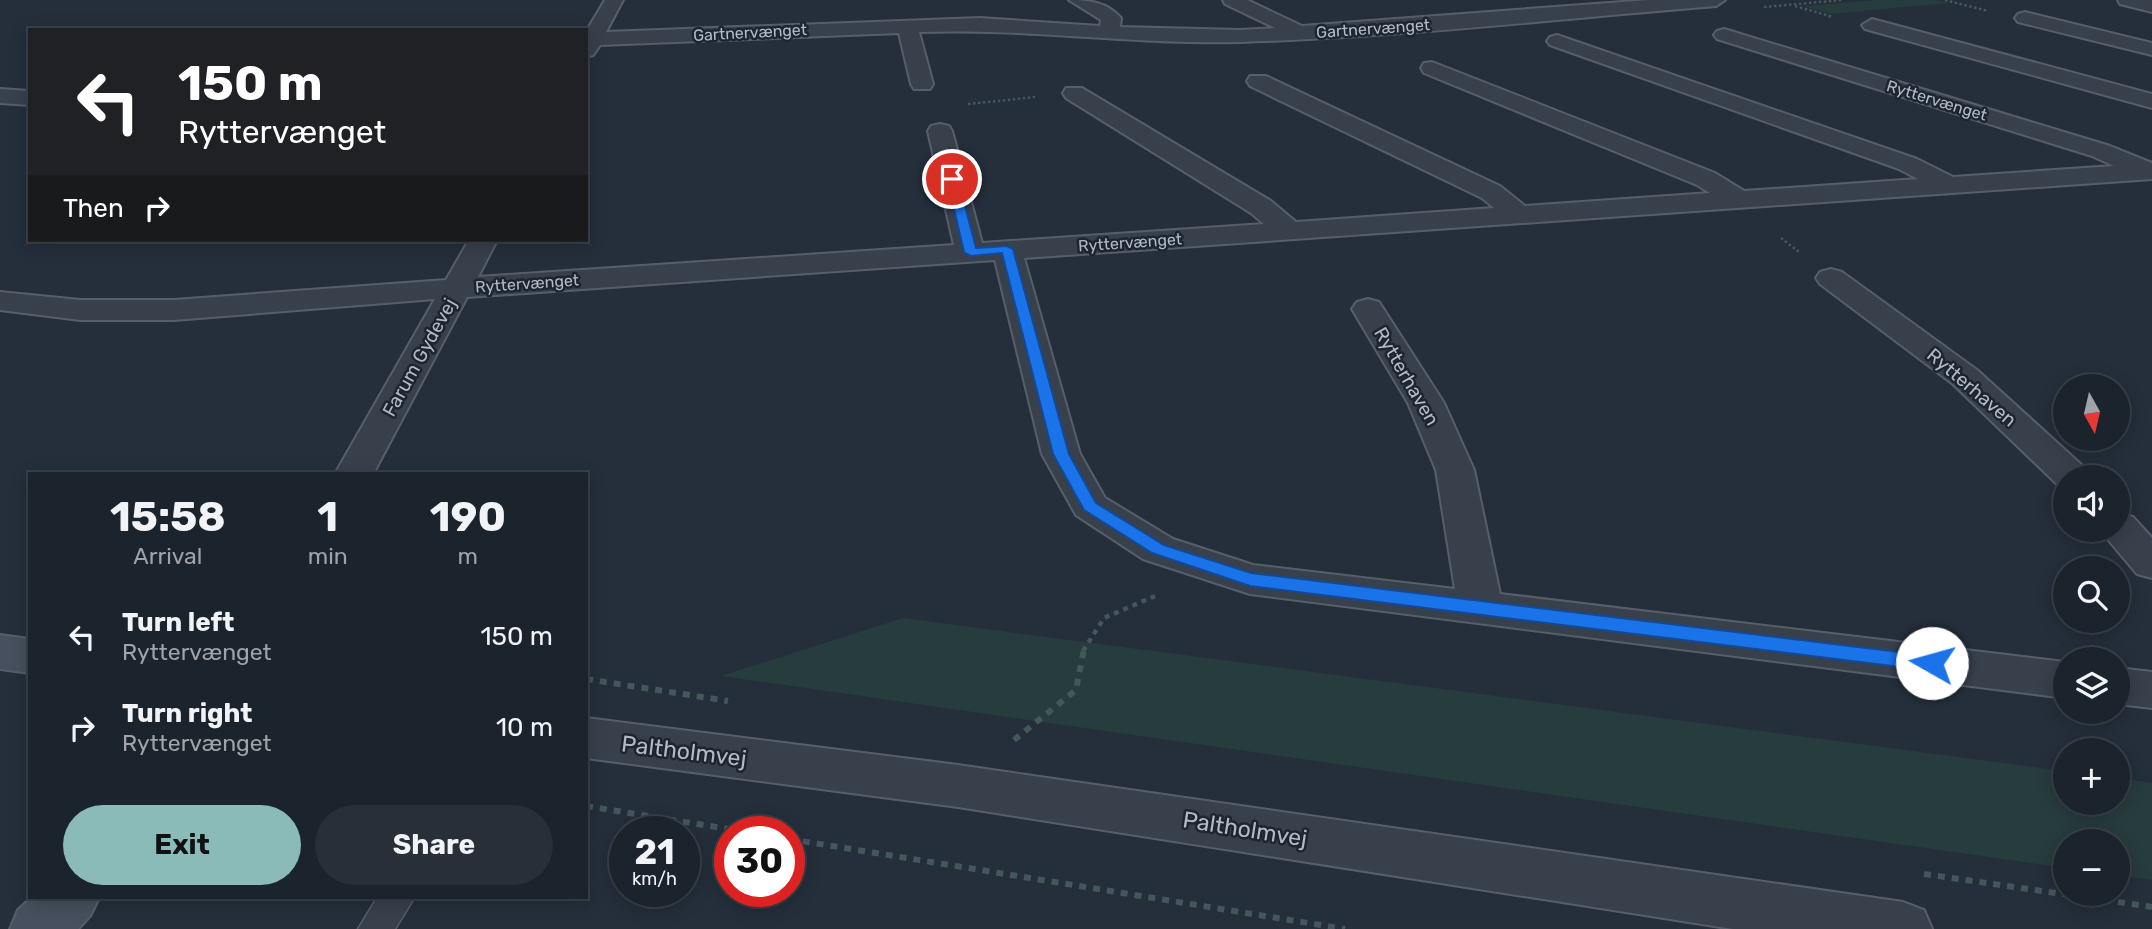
<!DOCTYPE html>
<meta charset="utf-8">
<style>
body{margin:0;font-family:Rubik,sans-serif;background:#282f38;color:#f1f3f6;height:100vh;display:flex;flex-direction:column;font-size:26px;white-space:nowrap}
*{box-sizing:border-box;margin:0}
p{font-size:23px;color:#a0a4a9}
.icon{flex:none;width:38px;height:38px;fill:none;stroke:currentColor;stroke-width:2;stroke-linecap:round;stroke-linejoin:round}
.map{position:relative;flex:1;overflow:hidden}
.panel{position:absolute;left:28px;top:472px;width:560px;height:427px;display:flex;flex-direction:column;background:#1b232c;border-radius:0px;box-shadow:0 4px 18px #0003,0 0 0 2px #394048}
.panel>*{flex:none}
.guide{position:absolute;left:28px;top:28px;width:560px;height:214px;border-radius:0px;box-shadow:0 4px 18px #0003,0 0 0 2px #394048;background:#202124;color:#fff;overflow:hidden}
.needle{width:46px;rotate:172deg}
.controls{position:absolute;left:2053px;top:374px;display:grid;gap:14px}
.controls a{display:grid;place-items:center;width:77px;height:77px;border-radius:50%;background:#1b232c;box-shadow:0 4px 18px #0003,0 0 0 2px #394048;font-size:35px}
.speed{position:absolute;left:609px;top:816px;display:flex;gap:14px;font-size:35px;font-weight:700;text-align:center}
.speed>*{display:grid;place-content:center;width:91px;height:91px;border-radius:50%;background:#1b232c;box-shadow:0 4px 18px #0003,0 0 0 2px #394048;line-height:1}
.speed small{font-size:18px;font-weight:400}
.speed .limit{border:10px solid #d22;background:#fff;color:#111}
.pin{position:absolute;display:grid;place-items:center;width:60px;height:60px;color:#fff;margin:-30px;border:4px solid #fff;border-radius:50%;box-shadow:0 2px 7px #0007}
.me{position:absolute;width:77px;margin:-38px;rotate:277deg;stroke-linejoin:round;filter:drop-shadow(0 0 5px #0008)}
.turn{display:flex;align-items:center;gap:24px;height:147px;padding:0 35px;font-size:32px}
.turn .icon{width:91px;height:91px;stroke-width:2.5}
.turn b{display:block;font-size:49px;line-height:60px}
.then{display:flex;align-items:center;height:66px;padding:0 35px;background:#0003;gap:14px;font-size:26px}
.eta{display:flex;justify-content:space-evenly;align-items:center;height:119px;text-align:center}
.eta b{font-size:42px;font-weight:700;line-height:49px}
.action{display:flex;gap:14px;margin-top:auto;padding:14px 35px}
.action a{flex:1;height:80px;border-radius:42px;background:#8bbbb9;color:#111;font-size:28px;font-weight:700;line-height:80px;text-align:center}
.action a+a{background:#282f38;color:#f1f3f6}
ul{padding:0;list-style:none}
li{display:flex;align-items:center;gap:21px;height:91px;padding:0 35px}
li div{flex:1}
li b{display:block;font-size:26px}
li em{font-style:normal}
.map>svg:first-child{display:block}
.green{fill:#273c3d}
.lines{fill:none;stroke-linecap:round;stroke-linejoin:round}
.lane-casing{stroke:#565e6a;stroke-width:3}
.street-casing{stroke:#565e6a;stroke-width:4}
.secondary-casing{stroke:#565e6a;stroke-width:4}
.path-far2{stroke:#44575a;stroke-width:2.5;stroke-dasharray:2.5 2.5;stroke-linecap:butt}
.path-far1{stroke:#44575a;stroke-width:4.5;stroke-dasharray:5 5;stroke-linecap:butt}
.path{stroke:#44575a;stroke-width:6;stroke-dasharray:7 7;stroke-linecap:butt}
.lane{fill:#38404c;fill-rule:evenodd}
.street{fill:#38404c;fill-rule:evenodd}
.secondary{fill:#46505e;fill-rule:evenodd}
.route{fill:#1a73e8;stroke:#114b97;stroke-width:2}
.labels{text-anchor:middle;stroke-width:5;stroke-linejoin:round;paint-order:stroke}
.far-street-label{font-size:16px;fill:#b4bbc7;stroke:#1d2531}
.street-label{font-size:19px;fill:#b4bbc7;stroke:#1d2531}
.near-street-label{font-size:23px;fill:#b4bbc7;stroke:#1d2531}
</style>
<div class="map">
<svg width="2152" height="929" viewBox="0 0 2152 929">
<rect width="100%" height="100%" fill="#242f3b"/>
<g class="green">
<path d="M1876,0H1937L1948,3L1830,14L1803,6Z"/>
<path d="M903,618L2065,771V803H2118V778L2152,783V880L2118,875V842H2065V868L721,676Z"/>
</g>
<g class="lines">
<g class="lane-casing">
<path id="lane" d="M377,898H414L395,929H358Z"/>
</g>
<g class="street-casing">
<g id="street">
<path d="M605,0H623L606,32L980,18L1100,26L1101,20L1069,0C1088,0 1107,2 1121,18L1120,27L1240,30L1275,28L1225,4L1223,0H1247L1302,26L1649,0H1725L1716,6C1558,19 1400,37 1241,42C1133,45 1026,28 919,32L933,84L930,89H914L911,84L899,33L600,45L593,55L586,57V32Z"/>
<path d="M2118,0H2152V12L2120,4Z"/>
<path d="M2025,12L2152,43V55L2018,22L2015,18L2018,14Z"/>
<path d="M1872,19L2152,94V108L1865,29L1862,25Z"/>
<path d="M1724,29L2110,146L2152,163V179L1024,258L1080,454L1105,498L1173,539L1253,565L1455,589L1436,470L1408,403L1352,309L1357,302L1368,299L1379,302L1444,403L1474,470L1500,594L2065,662V698L1250,594L1143,559L1076,515L1042,454L995,260L467,297L373,474H335L435,299L174,320H80L0,310V292L80,300H174L446,280L469,240H497L478,277L954,245L928,131L931,126L940,124L949,126L952,131L982,243L1264,224L1251,213L1066,98L1063,93L1066,88H1082L1271,201L1296,222L1494,208L1482,198L1250,86L1247,81L1250,76H1266L1500,186L1525,206L1710,193L1697,185L1424,73L1421,68L1424,63L1432,62L1715,173L1744,191L1918,179L1899,169L1550,45L1547,41L1550,37L1557,35L1917,159L1953,177L2114,166L2092,156L1717,39L1714,35L1717,31Z"/>
<path d="M0,89L30,91V105L0,103Z"/>
<path d="M1831,269L1842,272L1977,370L2087,470L2092,478H2065V488L2059,486L1953,384L1820,284L1816,278L1820,272Z"/>
<path d="M2118,513L2133,517L2152,538V578L2137,574L2100,530H2118Z"/>
<path d="M2118,668L2152,672V708L2118,704Z"/>
<path d="M586,718L958,765L1903,902L1924,910L1932,929H1733L958,807L586,758Z"/>
</g>
</g>
<g class="secondary-casing">
<g id="secondary">
<path d="M0,635L30,639V673L0,669Z"/>
<path d="M31,898H99L90,916L78,929H10L18,910Z"/>
</g>
</g>
<g class="path-far2">
<path d="M1945,0L1988,11"/>
<path d="M1795,6L1833,17"/>
<path d="M1764,7L1842,0"/>
<path d="M968,104L1036,97"/>
<path d="M1781,238L1799,252"/>
</g>
<path class="path-far1" d="M1083,651L1104,618L1155,596"/>
<g class="path">
<path d="M586,679L728,701"/>
<path d="M1014,740L1076,690L1084,649"/>
<path d="M586,806L741,831"/>
<path d="M789,839L1345,929"/>
<path d="M1924,874L2152,907"/>
</g>
<use href="#lane" class="lane"/>
<use href="#street" class="street"/>
<use href="#secondary" class="secondary"/>
</g>
<path class="route" d="M952,176L958,179L976,248L1007,246L1013,249L1069,454L1096,503L1164,545L1251,573L1932,656L1939,658L1942,663L1939,668L1932,671L1250,586L1152,553L1084,510L1053,454L1002,253L971,256L964,252L947,179Z"/>
<g class="labels">
<g class="far-street-label">
<text transform="translate(1373 28) rotate(-4)" y="6">Gartnervænget</text>
<text transform="translate(750 32) rotate(-3)" y="6">Gartnervænget</text>
<text transform="translate(1937 100) rotate(17)" y="6">Ryttervænget</text>
<text transform="translate(1130 242) rotate(-4)" y="6">Ryttervænget</text>
<text transform="translate(527 283) rotate(-4)" y="6">Ryttervænget</text>
</g>
<g class="street-label">
<text transform="translate(419 357) rotate(-61)" y="7">Farum Gydevej</text>
<text transform="translate(1407 376) rotate(60)" y="7">Rytterhaven</text>
<text transform="translate(1972 387) rotate(40)" y="7">Rytterhaven</text>
</g>
<g class="near-street-label">
<text transform="translate(684 751) rotate(7)" y="8">Paltholmvej</text>
<text transform="translate(1245 829) rotate(9)" y="8">Paltholmvej</text>
</g>
</g>
</svg>
<div class="controls">
<a><svg class="needle" viewBox="-14 -14 28 28"><path d="M0-13l5 13h-10z" fill="#e53935"/><path d="M0 13l5-13h-10z" fill="#a0a4a9"/></svg></a>
<a><svg class="icon" aria-label="sound" viewBox="0 0 24 24"><path d="M4 9h4l5-4v14l-5-4H4zM17 9q2 3 0 6"/></svg></a>
<a><svg class="icon" aria-label="search" viewBox="0 0 24 24"><circle cx="10" cy="10" r="6"/><path d="M15 15l6 6"/></svg></a>
<a><svg class="icon" aria-label="layers" viewBox="0 0 24 24"><path d="M12 4l9 5-9 5-9-5zM3 14l9 5 9-5"/></svg></a>
<a>+</a>
<a>−</a>
</div>
<div class="speed"><div>21<small>km/h</small></div><div class="limit">30</div></div>
<div class="pin" style="left:952px;top:179px;background:#d93025"><svg class="icon" aria-label="arrive" viewBox="0 0 24 24"><path d="M6 21V4h12l-3 4 3 4H6"/></svg></div>
<svg class="me" style="left:1932px;top:663px" viewBox="-20 -20 40 40"><circle r="19" fill="#fff"/><path d="M0-13L10 11 0 6-10 11z" fill="#1a73e8"/></svg>
<div class="guide">
<div class="turn"><svg class="icon" aria-label="left" viewBox="0 0 24 24"><path d="M17 20v-9H6M10 6l-5 5 5 5"/></svg><div><b>150 m</b>Ryttervænget</div></div>
<div class="then">Then<svg class="icon" aria-label="right" viewBox="0 0 24 24"><path d="M7 20v-9h11M14 6l5 5-5 5"/></svg></div>
</div>
<section class="panel">
<div class="eta">
<div><b>15:58</b><p>Arrival</p></div>
<div><b>1</b><p>min</p></div>
<div><b>190</b><p>m</p></div>
</div>
<ul>
<li><svg class="icon" aria-label="left" viewBox="0 0 24 24"><path d="M17 20v-9H6M10 6l-5 5 5 5"/></svg><div><b>Turn left</b><p>Ryttervænget</p></div><em>150 m</em></li>
<li><svg class="icon" aria-label="right" viewBox="0 0 24 24"><path d="M7 20v-9h11M14 6l5 5-5 5"/></svg><div><b>Turn right</b><p>Ryttervænget</p></div><em>10 m</em></li>
</ul>
<div class="action"><a>Exit</a><a>Share</a></div>
</section>
</div>
